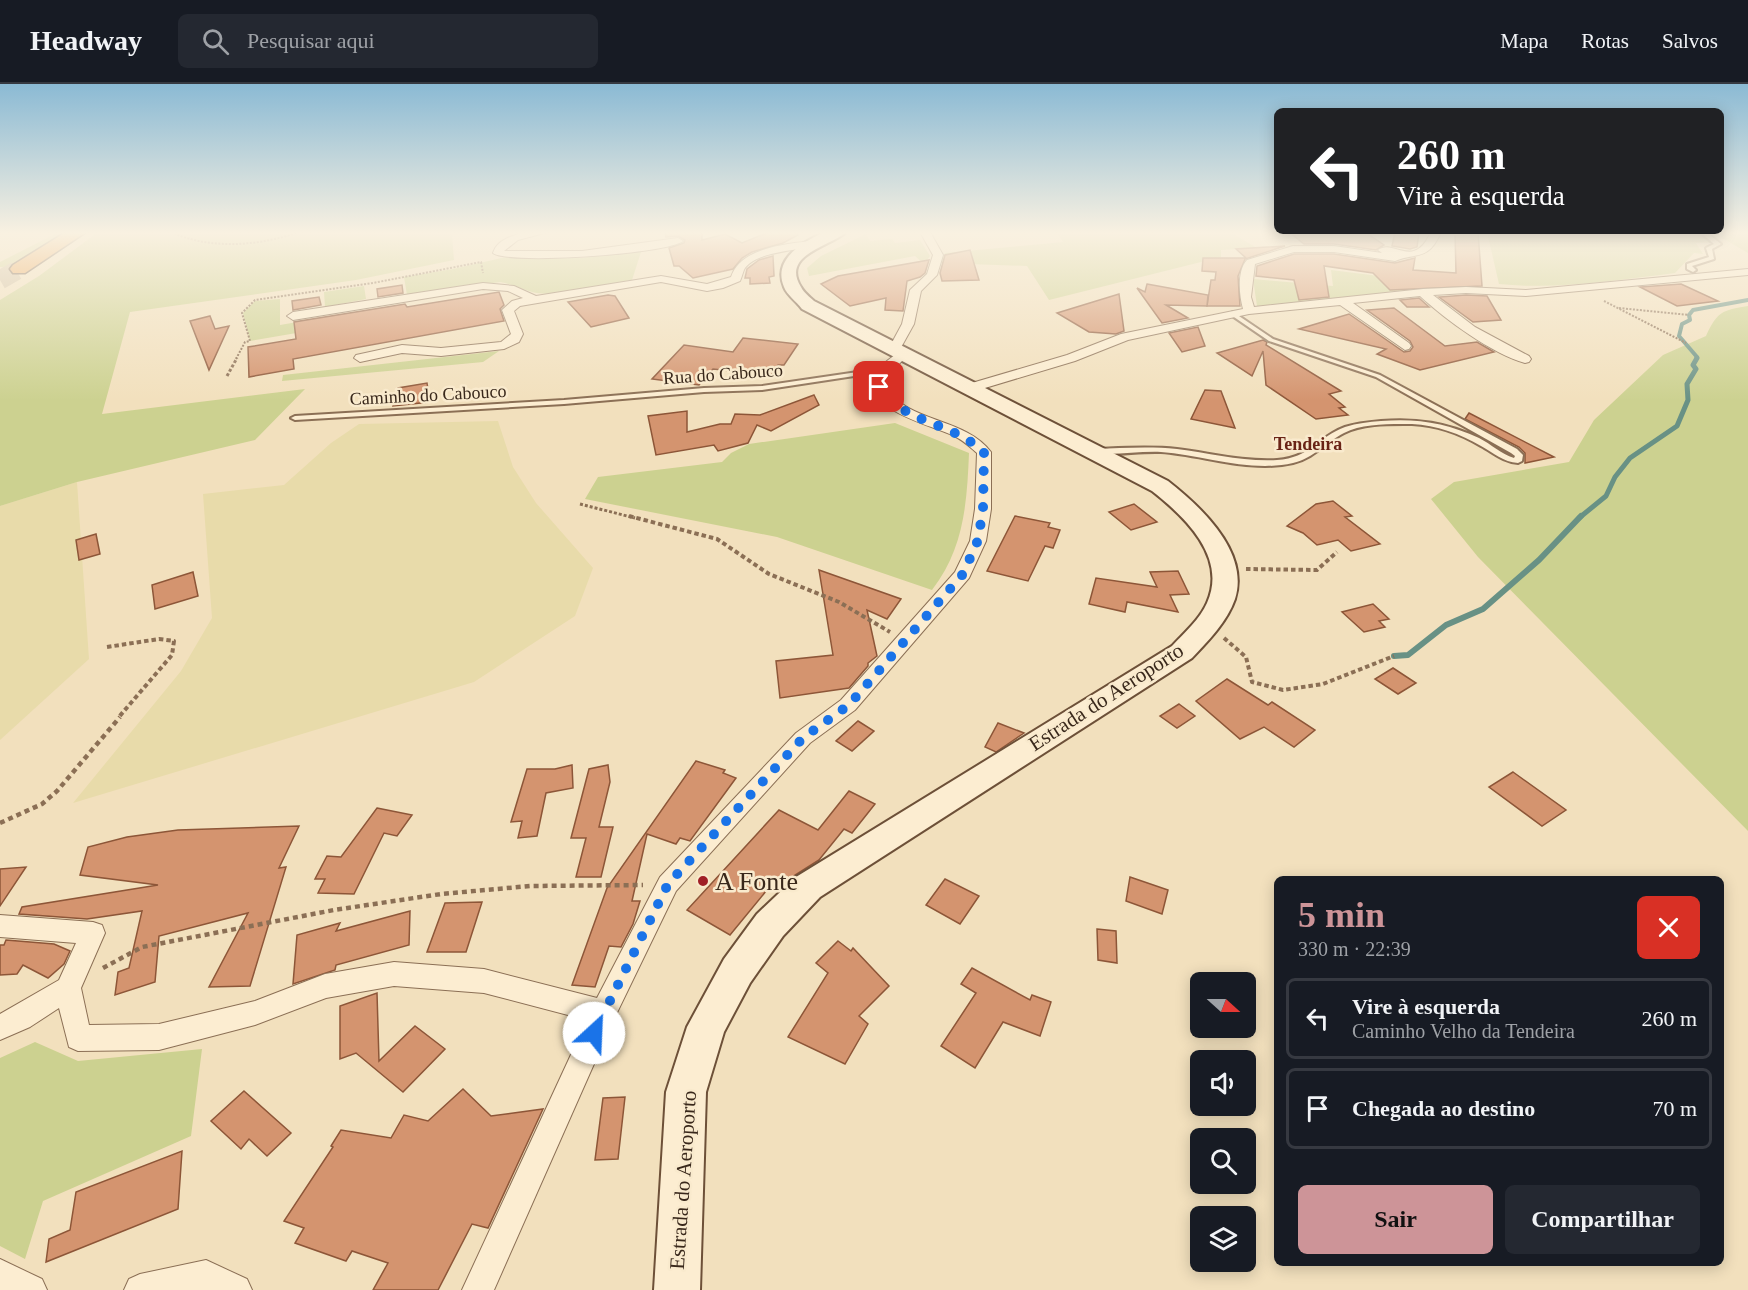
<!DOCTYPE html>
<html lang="pt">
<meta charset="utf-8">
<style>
body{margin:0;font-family:Georgia,serif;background:#242831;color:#f1f3f6;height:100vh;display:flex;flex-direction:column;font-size:22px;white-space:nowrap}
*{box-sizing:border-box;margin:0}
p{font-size:20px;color:#9ea1a6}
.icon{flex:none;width:33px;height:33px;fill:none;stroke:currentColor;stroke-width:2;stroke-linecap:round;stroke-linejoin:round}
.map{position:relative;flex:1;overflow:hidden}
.side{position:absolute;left:1274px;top:792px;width:450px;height:390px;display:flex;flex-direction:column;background:#171b24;border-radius:9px;box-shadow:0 3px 15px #0003}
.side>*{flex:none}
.hud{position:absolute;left:1274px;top:24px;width:450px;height:126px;border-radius:9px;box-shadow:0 3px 15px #0003;background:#202124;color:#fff;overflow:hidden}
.needle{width:39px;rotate:111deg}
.controls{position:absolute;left:1190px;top:888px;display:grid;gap:12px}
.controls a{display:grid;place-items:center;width:66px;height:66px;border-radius:9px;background:#171b24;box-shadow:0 3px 15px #0003;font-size:30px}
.pin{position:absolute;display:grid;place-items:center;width:51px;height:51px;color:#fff;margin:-26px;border-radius:12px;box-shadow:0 3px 9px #0006}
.me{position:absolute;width:66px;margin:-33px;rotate:25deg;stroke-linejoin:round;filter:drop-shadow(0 0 4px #0008)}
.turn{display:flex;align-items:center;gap:21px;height:126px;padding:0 24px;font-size:27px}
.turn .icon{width:78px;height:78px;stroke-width:2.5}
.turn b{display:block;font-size:42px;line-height:51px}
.round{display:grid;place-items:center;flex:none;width:63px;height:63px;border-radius:9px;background:#242831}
.summary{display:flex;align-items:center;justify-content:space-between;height:102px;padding:0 24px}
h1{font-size:36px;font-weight:600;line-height:45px;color:#cd9498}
.primary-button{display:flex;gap:12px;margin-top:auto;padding:12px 24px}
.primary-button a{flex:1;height:69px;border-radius:9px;background:#cd9498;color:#111;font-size:24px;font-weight:600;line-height:69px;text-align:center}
.primary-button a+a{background:#242831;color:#f1f3f6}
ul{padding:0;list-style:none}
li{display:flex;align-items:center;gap:18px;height:81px;margin:0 12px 9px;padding:0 12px;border:3px solid #363941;border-radius:9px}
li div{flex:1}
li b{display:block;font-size:22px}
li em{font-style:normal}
header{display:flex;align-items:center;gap:36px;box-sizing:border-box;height:84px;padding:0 30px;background:#171b24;border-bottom:2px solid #363941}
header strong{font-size:28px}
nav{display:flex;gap:33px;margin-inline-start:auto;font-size:21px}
.search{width:420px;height:54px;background:#242831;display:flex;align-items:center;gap:15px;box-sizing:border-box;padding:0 21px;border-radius:9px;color:#9ea1a6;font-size:22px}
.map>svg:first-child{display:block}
.farmland{fill:#e8dbaa}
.green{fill:#ccd190}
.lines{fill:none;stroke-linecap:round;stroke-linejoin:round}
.stream-far2{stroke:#689185;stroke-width:4}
.stream-far1{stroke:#689185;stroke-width:5}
.stream{stroke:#689185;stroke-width:6}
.building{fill:#d4946f;stroke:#8d5638;stroke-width:1.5}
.highway-tunnel{stroke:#cdbb9d;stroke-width:19;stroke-dasharray:19 10;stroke-linecap:butt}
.lane-casing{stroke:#8b6f55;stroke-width:4}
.street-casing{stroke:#8b6f55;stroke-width:2}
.secondary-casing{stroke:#6d5038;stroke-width:4}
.highway-casing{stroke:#583d2a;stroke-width:3}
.path-far3{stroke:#8b6f55;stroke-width:2;stroke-dasharray:2 1.5;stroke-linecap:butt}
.path-far2{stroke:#8b6f55;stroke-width:3;stroke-dasharray:3 2;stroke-linecap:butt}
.path-far1{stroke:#8b6f55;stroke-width:4;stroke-dasharray:4.5 3;stroke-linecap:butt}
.path{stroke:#8b6f55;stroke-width:4.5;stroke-dasharray:5 4;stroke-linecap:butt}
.lane{fill:#fcedd1;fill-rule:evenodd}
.street{fill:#fcedd1;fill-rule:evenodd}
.secondary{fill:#fcedd1;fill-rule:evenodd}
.highway{fill:#ea9a45;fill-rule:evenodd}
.route{stroke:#1a73e8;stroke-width:10;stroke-dasharray:0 18}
.poi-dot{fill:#a01f26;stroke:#f9eacd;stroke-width:2}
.labels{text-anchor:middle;stroke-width:5;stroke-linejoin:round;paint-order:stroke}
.far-street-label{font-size:18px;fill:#39281b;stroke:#f9eacd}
.far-neighbourhood-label{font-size:18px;font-weight:bold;fill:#6a2416;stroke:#f9eacd}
.street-label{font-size:21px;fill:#39281b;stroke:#f9eacd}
.near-poi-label{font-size:26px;fill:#39281b;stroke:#f9eacd;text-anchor:start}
</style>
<header>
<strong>Headway</strong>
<div class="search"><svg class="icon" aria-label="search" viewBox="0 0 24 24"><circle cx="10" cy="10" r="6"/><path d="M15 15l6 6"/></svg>Pesquisar aqui</div>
<nav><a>Mapa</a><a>Rotas</a><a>Salvos</a></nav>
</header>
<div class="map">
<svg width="1748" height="1206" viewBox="0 0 1748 1206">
<rect width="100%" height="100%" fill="#f2e0bd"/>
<g class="farmland">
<path d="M498,337L513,383L536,419L593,484L575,532L474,598L73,719L181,587L212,534L203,410L284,401L331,359L359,340Z"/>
<path d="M77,398L89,575L0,656V422Z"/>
</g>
<g class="green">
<path d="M98,148H446L452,150L454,176L356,196L130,228L102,330L305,305L255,356L77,398L0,422V216L39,192Z"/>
<path d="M1056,148H1230L1257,164L1221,166V173L1049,216L1027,182L941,179L945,169L1063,158Z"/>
<path d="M1487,148H1697L1716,158L1696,159L1703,170L1694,169L1675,189C1617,196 1558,206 1499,200Z"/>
<path d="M1712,148H1748V169Z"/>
<path d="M55,150H67L10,184L0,183V178Z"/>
<path d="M866,150L870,157L892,155L895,159L920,156L930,172L924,180L915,172L809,192L807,184L821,172Z"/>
<path d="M642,165L632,196C607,200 561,213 537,209C524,207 513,200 500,198L407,211L404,193L453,185L506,173L550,171L582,174Z"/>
<path d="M1331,186L1403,195L1410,208L1257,222L1253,195L1333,202Z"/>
<path d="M364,202L366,215L325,223L324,208Z"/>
<path d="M280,215V241L315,235L314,246L250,257L243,229L255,217Z"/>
<path d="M1748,222V747L1478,473L1431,415L1454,398L1569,378L1594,336L1663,271L1706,252C1717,228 1722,226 1748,222Z"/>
<path d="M499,267L483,278L282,297L283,291Z"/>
<path d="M895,339L969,369C967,419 964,465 932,506L777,453L585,415L598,393L722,378L731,369L749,360Z"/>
<path d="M35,958L78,977L202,965L191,1052L43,1117L25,1175L0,1162V974Z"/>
</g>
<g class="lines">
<path class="stream-far2" d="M1696,275L1697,273L1679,252L1682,240L1690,236L1689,231L1693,226L1748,216"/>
<path class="stream-far1" d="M1579,434L1606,412L1615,393L1630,374L1677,342L1688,316L1687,300L1696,285L1693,281L1697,274"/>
<path class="stream" d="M1394,572L1408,571L1446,541L1483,525L1539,476L1581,432"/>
</g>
<g class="building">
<path d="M665,148H702V156L725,150L742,159L769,148H797L798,151L783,159L752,168L742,174L733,185L693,194L679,182H674L669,164L684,159L685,156L678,152L666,153Z"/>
<path d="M1289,148H1365L1384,161L1376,166L1334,160H1304Z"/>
<path d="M1395,148H1419L1417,163L1410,165L1392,162Z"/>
<path d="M1455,148H1478L1482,202L1390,206L1373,189L1324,182L1329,213L1299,216L1294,196L1256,192L1257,182L1294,170H1334L1395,179L1415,174L1413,186L1456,189Z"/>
<path d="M1285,162L1245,175L1238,192L1240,222H1207L1211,196H1215L1216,188L1202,187L1203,174H1246L1236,165Z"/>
<path d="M970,166L979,196L942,197L940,189L945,171Z"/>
<path d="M773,172L774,192L769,193L770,199L750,200V194H745L747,185L759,176Z"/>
<path d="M929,176L925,189L920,193L907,197L903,227L885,226L886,214L850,222L821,200L838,192Z"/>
<path d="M1147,200L1208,211L1207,222L1166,221L1188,234L1162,239L1137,204L1145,208Z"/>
<path d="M1681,200L1718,217L1677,222L1640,203Z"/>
<path d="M402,201L403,209L378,213L377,205Z"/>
<path d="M499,208L504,221L500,225L504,237L293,275L294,285L249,293L248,263L296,255L294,238L405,220L407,223Z"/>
<path d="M1119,210L1124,247L1116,250L1089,248L1057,229Z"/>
<path d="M608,211L615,212L629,234L591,243L568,218Z"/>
<path d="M1466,211L1487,212L1501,236L1473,238L1439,213Z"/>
<path d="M319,213L321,221L293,226L292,217Z"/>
<path d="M1419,214L1429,223H1407L1400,216Z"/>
<path d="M1394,224L1445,262L1477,258L1494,268L1420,286L1377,270L1386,265L1299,245L1349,230L1404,268L1410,267L1413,263L1410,257L1367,226Z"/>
<path d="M210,232L215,245L229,242L209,286L190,237Z"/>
<path d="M1198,243L1205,262L1182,268L1169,249Z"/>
<path d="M743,254L798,260L784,281H778L771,291L713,285L699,301L652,295L684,261L733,268Z"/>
<path d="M1263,256L1267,258L1266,261L1341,307L1329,310L1345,323L1339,324L1348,331L1316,335L1266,301L1263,267L1252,292L1217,269Z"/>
<path d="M427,299L430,318L393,322L398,304Z"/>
<path d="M1205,306L1221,307L1235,344L1191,335Z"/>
<path d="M814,311L819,321L771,347L757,341L748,359L718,367L714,361L656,371L648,332L687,327V348L720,340H731L735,330L760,331Z"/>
<path d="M1469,329L1554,373L1525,379V369L1519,363L1465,335Z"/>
<path d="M1333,417L1352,432L1345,433L1380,460L1351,467L1338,456L1317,461L1303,449L1287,442L1316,420Z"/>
<path d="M1134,420L1157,438L1131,446L1109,428Z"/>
<path d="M1015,432L1050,439L1048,443L1060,446L1053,464L1045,462L1028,497L987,487Z"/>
<path d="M96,450L100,470L79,476L76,456Z"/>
<path d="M819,486L901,515L887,535L867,526L877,572L868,579V582L849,604L780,614L776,577L833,571Z"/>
<path d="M1178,487L1189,510L1170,511L1178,528L1127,518L1125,528L1089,520L1096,494L1157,503L1150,488Z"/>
<path d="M193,488L198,512L155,525L152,501Z"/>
<path d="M1373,520L1389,535L1379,537L1385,543L1364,548L1342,528Z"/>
<path d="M1393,584L1416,599L1398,610L1375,595Z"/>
<path d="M1227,595L1268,621L1272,618L1315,646L1294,663L1264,643L1240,655L1196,617Z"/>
<path d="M1179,620L1195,632L1177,644L1160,632Z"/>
<path d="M858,637L874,647L852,667L836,657Z"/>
<path d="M998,639L1024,649L996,668L985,663Z"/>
<path d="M696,677L725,686L723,689L736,694L690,757L680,754L676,760L647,750L632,817H640L633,840L621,863L609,862L595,903L572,901L607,804Z"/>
<path d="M572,681L573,704L546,709L537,752L518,754L522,737L511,738L527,685H555Z"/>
<path d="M608,681L610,698L599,743H613L601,793H576L586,754H571L589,685Z"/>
<path d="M1513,688L1566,726L1542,742L1489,703Z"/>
<path d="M849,707L875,720L852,749L844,745L819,776L795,791L785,800L776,795L730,851L687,826L779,726L818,746Z"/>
<path d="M377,724L412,731L397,752L384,749L354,810L318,809L325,795H315L327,772L341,773Z"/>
<path d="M299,742L279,784L286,783L250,902L209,903L248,829L159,852L155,898L115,911L118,888L129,884L142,827L87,835L19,830L22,823L158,801L80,791L88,763L127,753L178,746Z"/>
<path d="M26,783L0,822V785Z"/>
<path d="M1130,793L1168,806L1162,830L1126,817Z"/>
<path d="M945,795L979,812L960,840L926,821Z"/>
<path d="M482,818L466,868H427L445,819Z"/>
<path d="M410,827L409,861L336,881L335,886L293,900L297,851L340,839L336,847Z"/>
<path d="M1097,845L1116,847L1117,879L1098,876Z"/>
<path d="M6,856L54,860L70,867L64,880L48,894L23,881L17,890L0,891V861H4Z"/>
<path d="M838,857L851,867L853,864L889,902L859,932L868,940L845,980L788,953L828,889L816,879Z"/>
<path d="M972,884L1030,916L1032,911L1051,918L1040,952L1003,938L975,984L941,962L976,909L961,900Z"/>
<path d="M377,909L379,977L415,942L445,965L403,1008L356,969L340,975V922Z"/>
<path d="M463,1005L491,1032L543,1025L488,1144L472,1140L438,1206H373L388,1179L352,1167L346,1177L295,1159L304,1144L284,1137L333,1063L331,1062L341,1046L391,1054L404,1031L428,1037Z"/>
<path d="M244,1007L291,1049L267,1072L249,1055L241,1065L211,1037Z"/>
<path d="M625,1013L618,1075L595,1076L603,1014Z"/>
<path d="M182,1067L178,1125L46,1178L49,1155L70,1146L76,1108Z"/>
</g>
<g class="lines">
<path class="highway-tunnel" d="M0,196L19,185"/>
<g class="lane-casing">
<g id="lane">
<path d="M1700,148H1706L1721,160L1712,165L1714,175L1692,182L1696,186L1693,188L1687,185V180L1709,173L1706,164L1714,160Z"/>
<path d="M1233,228L1273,255L1380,291L1517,365L1523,371L1522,377L1518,379C1503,378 1494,369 1481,362C1461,350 1436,341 1412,340C1391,340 1363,339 1344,349C1326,358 1314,374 1293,379C1250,389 1204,371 1161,368C1138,367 1114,372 1092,369L1091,367L1095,365C1122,364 1150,362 1177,365C1210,369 1243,378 1277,376C1310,374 1318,353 1345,343C1357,339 1369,338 1381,337C1417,334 1447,339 1479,354C1491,360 1501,370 1514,374L1515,372L1511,369L1376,293L1269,257L1231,231L1230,230Z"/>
<path d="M885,284L888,286L887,287L762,306L704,308L564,320L295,336L291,334L295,332L564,316L704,304L762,302Z"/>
</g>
</g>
<g class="street-casing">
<g id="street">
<path d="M527,148H548L518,156L504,167H582L678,154L683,157C667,170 508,181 493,169C497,155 514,151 527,148Z"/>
<path d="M920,148H930L943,171L937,191L921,207L914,240L899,267H907L909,270L888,291L886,303C907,339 965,333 991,368V425L986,457L969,494L855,626L810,659L676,807L613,937L494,1206H462L587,936L484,909L394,902L326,914L255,941L159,966L78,967L69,963L59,924L30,943L0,956V930L59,896L76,859L0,853V831L93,838L102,841L105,849L81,904L89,941L159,940L255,917L325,890L394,878L484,885L597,914L660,793L796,649L841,616L955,488L970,457L975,425L977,369C970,363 963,356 954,352C935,342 862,326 874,293C877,283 889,276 897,269H890L888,266L902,240L910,206L927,190L933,171Z"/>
<path d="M1431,148H1441C1428,178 1416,168 1395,177L1334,168H1294L1255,180L1251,213L1254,223L1423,205L1466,203L1526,206L1748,185V191L1526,212L1466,209L1433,211L1475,243L1529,272L1531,275L1529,278L1525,279C1492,270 1445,235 1420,212L1353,219L1409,259L1411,262L1409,265L1405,266L1340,221L1249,230L1128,256L1075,277L975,307L970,308L963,304L965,301L1067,271L1121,250L1243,225C1239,211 1237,186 1247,176L1293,162H1334L1382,169L1378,166C1394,154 1413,187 1431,148Z"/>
<path d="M812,157L816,158V162C798,166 756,168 745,184C743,187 742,193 740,197L723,204L707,207L661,198L520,222L514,227L523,250L519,258L504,265L441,272L402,269L360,278L354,274L356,271L402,261L441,264L501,258L511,250L502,226L512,217L523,214L508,207L483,205L293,236L287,232L293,228L483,199L514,202L536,212L661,192L707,200L731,193C740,164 785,160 812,157Z"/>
<path d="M0,1175L42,1195L47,1206H0Z"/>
<path d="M206,1176L247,1195L252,1206H124L129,1195L140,1190Z"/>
</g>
</g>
<g class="secondary-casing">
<path id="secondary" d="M825,148H846C832,162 780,170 801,203C804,209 810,213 814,217L1168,397C1200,422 1250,468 1235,515C1227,538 1208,557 1192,574L820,813L783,852L750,899L724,948L706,1008L700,1206H654L666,1008L687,943L724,875L757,830L796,793L1172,562C1185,548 1200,535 1207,519C1228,473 1184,432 1152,407L802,225C796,217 787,211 784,203C772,175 804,157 825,148Z"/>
</g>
<g class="highway-casing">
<path id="highway" d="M66,148H86L25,189H13L10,185L13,181Z"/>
</g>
<g class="path-far3">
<path d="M171,148C210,166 259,162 299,148"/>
<path d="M1604,217L1686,259"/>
<path d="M1619,224L1689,231"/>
<path d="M236,275L245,258L250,257L242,229L255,216L373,199L481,178L483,189"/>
</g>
<g class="path-far2">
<path d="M227,292L237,274"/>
<path d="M580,420L635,434"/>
</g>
<g class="path-far1">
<path d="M629,432L717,455L769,490L839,518L890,548"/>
<path d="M1246,485L1317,486L1337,468"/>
<path d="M1224,554L1246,573L1252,598L1283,606L1323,600L1394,572"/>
<path d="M107,563L159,555L174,557L172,571L118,634"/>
</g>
<g class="path">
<path d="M0,739L42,720L57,707L120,633"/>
<path d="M103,884L142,863L334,826L441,810L530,802L643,801"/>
</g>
<use href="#lane" class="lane"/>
<use href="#street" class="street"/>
<use href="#secondary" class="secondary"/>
<use href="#highway" class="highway"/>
</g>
<linearGradient id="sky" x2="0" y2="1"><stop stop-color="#8bbad4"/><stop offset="0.47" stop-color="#f9f1e1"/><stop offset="1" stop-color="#f9f1e1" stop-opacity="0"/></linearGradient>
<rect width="1748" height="317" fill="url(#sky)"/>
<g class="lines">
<path class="route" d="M594,949L668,800L803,654L849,621L963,490L978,456L983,425L984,368C950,337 904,340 879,303"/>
</g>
<circle class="poi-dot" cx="703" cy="797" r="6"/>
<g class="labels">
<g class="far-street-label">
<text transform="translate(723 290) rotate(-4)" y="6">Rua do Cabouco</text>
<text transform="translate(428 311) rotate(-3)" y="6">Caminho do Cabouco</text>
</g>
<g class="far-neighbourhood-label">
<text x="1308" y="366">Tendeira</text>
</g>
<g class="street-label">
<text transform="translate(1106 613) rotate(-33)" y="7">Estrada do Aeroporto</text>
<text transform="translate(683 1096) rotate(-86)" y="7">Estrada do Aeroporto</text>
</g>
<g class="near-poi-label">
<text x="715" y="806">A Fonte</text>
</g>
</g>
</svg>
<div class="controls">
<a><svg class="needle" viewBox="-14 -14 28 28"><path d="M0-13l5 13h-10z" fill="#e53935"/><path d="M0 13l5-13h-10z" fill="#9ea1a6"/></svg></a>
<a><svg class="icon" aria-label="sound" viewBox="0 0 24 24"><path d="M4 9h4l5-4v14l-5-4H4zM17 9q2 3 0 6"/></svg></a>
<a><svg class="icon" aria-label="search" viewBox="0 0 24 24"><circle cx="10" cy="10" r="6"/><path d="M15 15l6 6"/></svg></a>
<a><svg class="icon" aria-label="layers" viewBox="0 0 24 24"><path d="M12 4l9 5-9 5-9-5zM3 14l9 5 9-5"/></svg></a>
</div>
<div class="pin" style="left:879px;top:303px;background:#d93025"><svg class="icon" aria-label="arrive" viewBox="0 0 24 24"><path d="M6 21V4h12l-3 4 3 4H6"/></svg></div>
<svg class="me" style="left:594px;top:949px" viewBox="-20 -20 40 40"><circle r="19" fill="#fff"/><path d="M0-13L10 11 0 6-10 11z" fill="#1a73e8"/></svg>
<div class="hud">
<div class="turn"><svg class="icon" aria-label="left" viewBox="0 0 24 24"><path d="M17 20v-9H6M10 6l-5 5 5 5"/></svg><div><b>260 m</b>Vire à esquerda</div></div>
</div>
<section class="side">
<div class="summary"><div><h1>5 min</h1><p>330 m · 22:39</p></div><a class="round" style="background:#d93025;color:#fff"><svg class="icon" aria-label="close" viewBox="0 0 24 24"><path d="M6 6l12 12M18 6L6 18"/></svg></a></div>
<ul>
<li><svg class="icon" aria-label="left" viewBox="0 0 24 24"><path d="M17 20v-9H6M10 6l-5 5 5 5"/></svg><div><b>Vire à esquerda</b><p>Caminho Velho da Tendeira</p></div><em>260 m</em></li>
<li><svg class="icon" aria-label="arrive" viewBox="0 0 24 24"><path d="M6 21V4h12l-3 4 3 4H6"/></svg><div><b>Chegada ao destino</b></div><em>70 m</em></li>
</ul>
<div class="primary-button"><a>Sair</a><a>Compartilhar</a></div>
</section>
</div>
